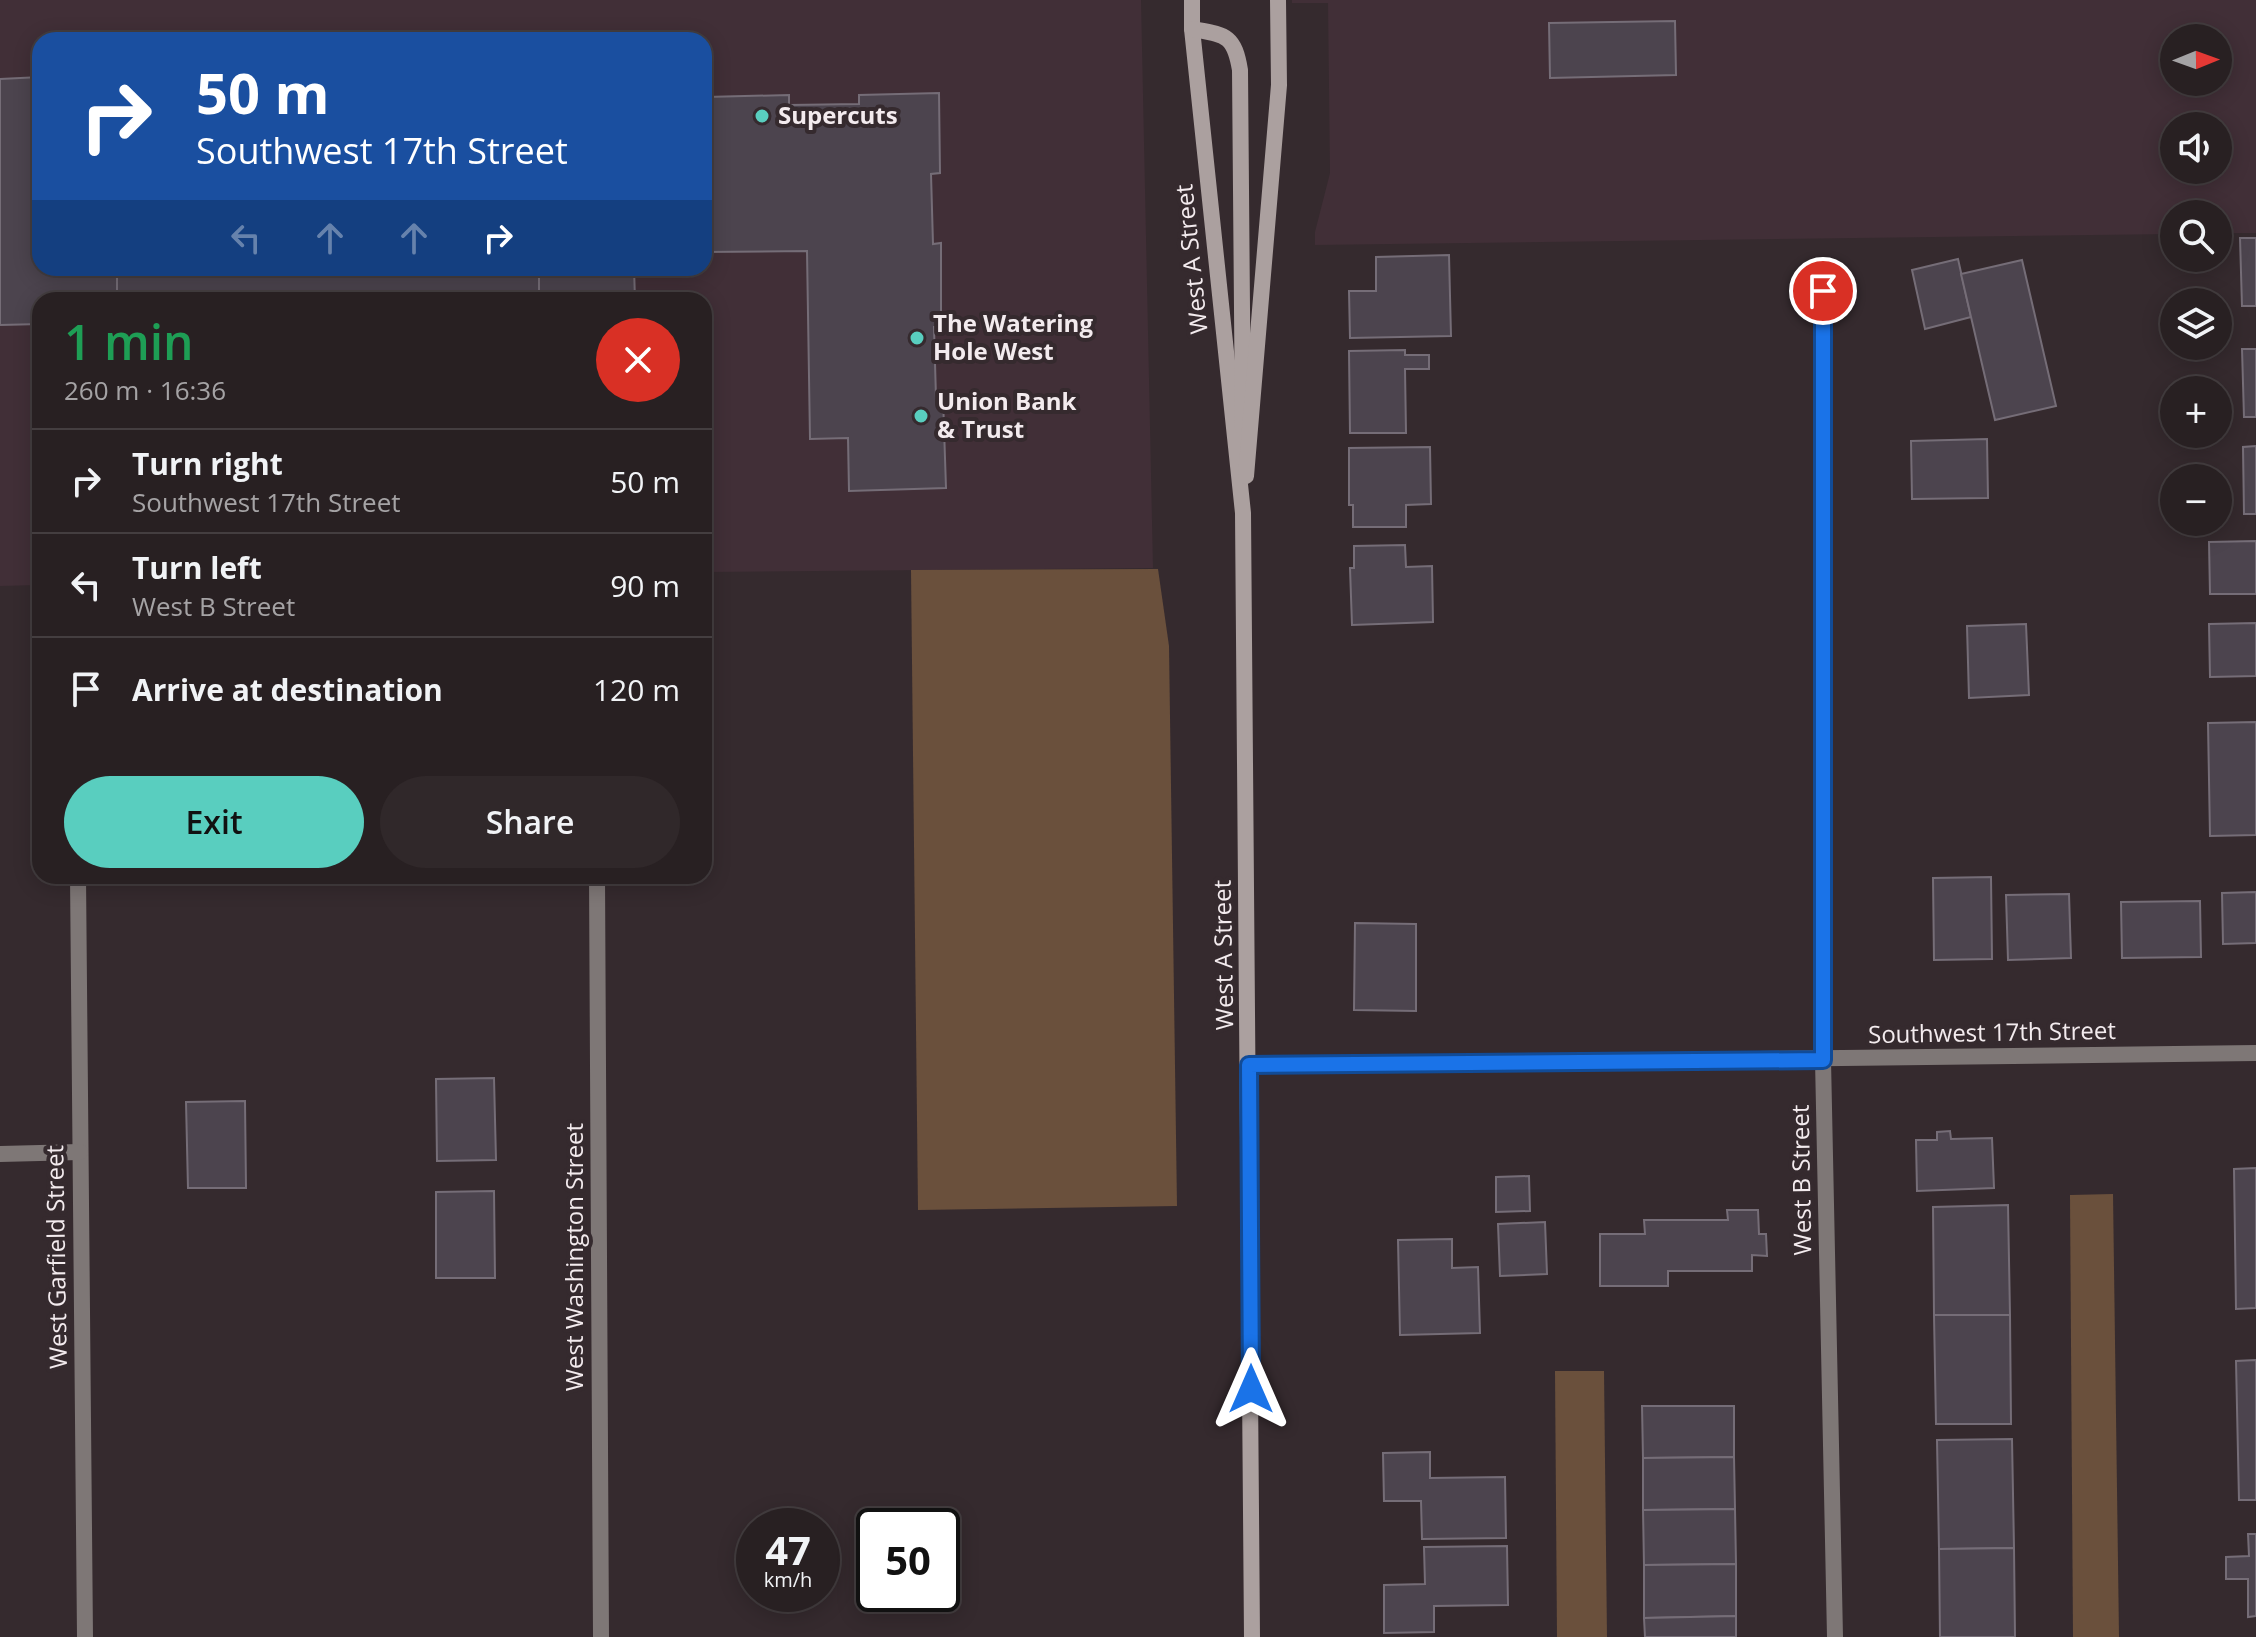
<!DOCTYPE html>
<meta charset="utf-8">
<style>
body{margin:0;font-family:"Open Sans",sans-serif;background:#30282a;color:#f1f3f6;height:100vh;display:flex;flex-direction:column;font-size:30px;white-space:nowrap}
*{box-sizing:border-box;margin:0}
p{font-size:26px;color:#a5a3a5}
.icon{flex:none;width:44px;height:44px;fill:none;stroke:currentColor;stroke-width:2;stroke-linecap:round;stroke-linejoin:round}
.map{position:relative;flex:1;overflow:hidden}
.side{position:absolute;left:32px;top:292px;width:680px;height:592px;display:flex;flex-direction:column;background:#282022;border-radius:24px;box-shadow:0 4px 20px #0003,0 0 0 2px #443e40}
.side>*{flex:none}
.top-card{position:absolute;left:32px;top:32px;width:680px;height:244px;border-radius:24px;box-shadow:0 4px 20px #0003,0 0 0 2px #443e40;background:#1a4fa0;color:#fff;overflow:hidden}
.needle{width:52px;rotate:89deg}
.controls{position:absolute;left:2160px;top:24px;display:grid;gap:16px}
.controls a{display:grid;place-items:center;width:72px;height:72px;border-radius:50%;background:#282022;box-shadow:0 4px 20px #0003,0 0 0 2px #443e40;font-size:40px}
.speed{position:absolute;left:736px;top:1508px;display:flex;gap:16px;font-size:40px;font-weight:700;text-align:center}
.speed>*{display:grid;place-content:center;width:104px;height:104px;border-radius:50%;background:#282022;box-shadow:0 4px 20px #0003,0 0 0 2px #443e40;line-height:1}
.speed small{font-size:20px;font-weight:400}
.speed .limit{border:4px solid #111;border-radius:12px;background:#fff;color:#111}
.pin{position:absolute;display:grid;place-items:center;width:68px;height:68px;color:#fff;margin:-34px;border:4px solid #fff;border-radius:50%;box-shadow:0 2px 8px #0007}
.me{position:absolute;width:88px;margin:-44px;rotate:0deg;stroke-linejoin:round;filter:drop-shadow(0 0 6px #0008)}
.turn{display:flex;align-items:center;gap:28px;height:168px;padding:0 32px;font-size:36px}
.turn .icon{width:104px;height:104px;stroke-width:2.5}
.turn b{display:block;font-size:56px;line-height:68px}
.lanes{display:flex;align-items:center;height:76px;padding:0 32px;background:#0003;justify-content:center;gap:40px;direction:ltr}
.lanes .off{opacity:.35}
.round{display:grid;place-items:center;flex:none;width:84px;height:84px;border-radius:42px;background:#30282a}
.summary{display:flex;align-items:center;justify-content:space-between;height:136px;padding:0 32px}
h1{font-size:48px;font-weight:600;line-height:60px;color:#1e9e55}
.button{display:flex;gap:16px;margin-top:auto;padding:16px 32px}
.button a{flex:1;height:92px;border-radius:48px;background:#59cebf;color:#111;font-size:32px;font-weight:600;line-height:92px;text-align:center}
.button a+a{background:#30282a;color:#f1f3f6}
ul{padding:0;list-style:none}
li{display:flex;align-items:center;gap:24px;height:104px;padding:0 32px;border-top:2px solid #443e40}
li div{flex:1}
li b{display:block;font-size:30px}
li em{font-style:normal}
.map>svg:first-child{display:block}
.built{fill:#412f37;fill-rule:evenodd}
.green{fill:#6a503c}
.building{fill:#4c444e;stroke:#756d77;stroke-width:2}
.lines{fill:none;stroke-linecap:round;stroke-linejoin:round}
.minor{stroke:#7e7776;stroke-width:16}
.secondary{stroke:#aba09f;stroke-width:16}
.route-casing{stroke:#114b97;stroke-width:20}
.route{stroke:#1a73e8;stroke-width:14}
.poi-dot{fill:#59cebf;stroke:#352a2e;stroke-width:3}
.labels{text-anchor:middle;stroke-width:8;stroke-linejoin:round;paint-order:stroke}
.poi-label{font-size:24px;font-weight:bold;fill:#f3ebee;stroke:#352a2e;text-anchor:start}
.street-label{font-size:24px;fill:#f3ebee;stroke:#352a2e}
</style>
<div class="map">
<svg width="2256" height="1637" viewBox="0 0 2256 1637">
<rect width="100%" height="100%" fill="#352a2e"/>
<g class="built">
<path d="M0,0H1141L1153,568L704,572V300H40V585L0,586ZM40,40H704V268H40Z"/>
<path d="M1292,0H2256V233H2218V214H2174V234L1315,245V232L1330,173L1328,3H1292ZM2174,38H2218V82H2174ZM2174,126H2218V170H2174Z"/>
</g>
<g class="green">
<path d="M1158,569L1169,646L1177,1206L918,1210L911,570Z"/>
<path d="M2113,1194L2119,1637H2073L2070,1195Z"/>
<path d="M1555,1371H1604L1607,1637H1557Z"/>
</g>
<g class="building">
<path d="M1675,21L1676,75L1550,78L1549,23Z"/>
<path d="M40,77V268H117V300H40V324L0,325V79Z"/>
<path d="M939,93L940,173L931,174L933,244L941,243V327H934L936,398H943L946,488L849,491L848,438L810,439L807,251L704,252V106H706V97L789,95V105L859,104V95Z"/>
<path d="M2240,238H2256V306H2242Z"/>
<path d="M1449,255L1451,336L1350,338L1349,291H1376V257Z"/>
<path d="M1958,259L1971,317L1925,329L1912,270Z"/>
<path d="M2022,260L2056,406L1995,420L1961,274Z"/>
<rect x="117" y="268" width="422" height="32"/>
<path d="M539,268H634L635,300H539Z"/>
<path d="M2242,349H2256V417H2244Z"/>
<path d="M1405,350V355H1429V369H1405L1406,433H1350L1349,351Z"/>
<path d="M1987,439L1988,498L1912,499L1911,441Z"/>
<path d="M2256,446V514H2244L2243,447Z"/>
<path d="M1430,447L1431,504L1406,505V527H1353V505H1349V448Z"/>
<path d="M2256,541V594H2210L2209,542Z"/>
<path d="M1405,545L1406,567L1432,566L1433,622L1352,625L1350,568H1354V546Z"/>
<path d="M2256,623V676L2210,677L2209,624Z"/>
<path d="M2026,624L2029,695L1969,698L1967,626Z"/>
<path d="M2256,722V835L2210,836L2208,723Z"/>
<path d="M1991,877L1992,959L1934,960L1933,878Z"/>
<path d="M2256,892V943L2223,944L2222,893Z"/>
<path d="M2069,894L2071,958L2008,960L2006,895Z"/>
<path d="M2200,901L2201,957L2122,958L2121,902Z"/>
<path d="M1355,923L1416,924V1011L1354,1010Z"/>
<path d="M494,1078L496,1160L437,1161L436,1079Z"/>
<path d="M245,1101L246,1188H188L186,1102Z"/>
<path d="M1950,1131L1951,1139L1992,1138L1994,1188L1917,1191L1916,1140H1937V1132Z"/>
<path d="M2256,1168V1308L2236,1309L2234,1169Z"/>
<path d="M1529,1176L1530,1211L1496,1212V1177Z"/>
<path d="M494,1191L495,1278H436V1192Z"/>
<path d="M2008,1205L2010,1315H1934L1933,1207Z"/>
<path d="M1727,1210H1758L1759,1234H1766L1767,1256L1752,1255V1271H1668V1286H1600V1234H1645L1644,1220H1728Z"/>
<path d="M1545,1222L1547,1274L1500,1276L1498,1224Z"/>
<path d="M1452,1239V1268L1478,1267L1480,1333L1400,1335L1398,1240Z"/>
<path d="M1934,1315H2010L2011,1424H1936Z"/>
<path d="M2256,1360V1500H2239L2236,1361Z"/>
<path d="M1642,1406H1734V1457L1643,1458Z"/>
<path d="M2012,1439L2014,1548L1939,1549L1937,1440Z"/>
<path d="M1430,1452V1478L1505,1477L1506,1538L1422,1539L1421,1501H1384L1383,1453Z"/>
<path d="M1734,1457L1735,1509L1643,1510V1458Z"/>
<path d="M1735,1509L1736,1564L1644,1565L1643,1510Z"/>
<path d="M2248,1534H2256V1616L2248,1617V1579H2226V1557L2249,1556Z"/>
<path d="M1507,1546L1508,1605L1434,1606V1632L1384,1633V1585L1425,1584L1424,1547Z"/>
<path d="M2014,1548L2015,1637H1940L1939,1549Z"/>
<path d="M1736,1564V1616L1644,1618V1565Z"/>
<path d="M1736,1616V1637H1645L1644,1618Z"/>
</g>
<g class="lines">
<g class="minor">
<path d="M1823,291V1060L1835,1637"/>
<path d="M78,876L85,1637"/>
<path d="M597,876L601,1637"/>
<path d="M1249,1065L2256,1053"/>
<path d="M0,1154L80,1152"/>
</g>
<g class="secondary">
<path d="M1192,0V29L1243,513L1252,1637"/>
<path d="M1192,29C1225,35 1234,34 1240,70L1243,428"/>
<path d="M1246,476L1279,85L1278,0"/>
</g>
</g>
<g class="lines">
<g class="route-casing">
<path id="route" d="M1251,1389L1249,1065L1823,1060V291"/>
</g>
<use href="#route" class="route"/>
</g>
<g class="poi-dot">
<circle cx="762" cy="116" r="8"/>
<circle cx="917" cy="338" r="8"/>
<circle cx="921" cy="416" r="8"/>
</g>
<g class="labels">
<g class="poi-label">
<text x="778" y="124">Supercuts</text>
<text x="933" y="332">The Watering<tspan x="933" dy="28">Hole West</tspan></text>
<text x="937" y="410">Union Bank<tspan x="937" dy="28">&amp; Trust</tspan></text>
</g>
<g class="street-label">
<text transform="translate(1192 259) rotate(-96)" y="8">West A Street</text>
<text transform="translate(1224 955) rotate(-91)" y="8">West A Street</text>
<text transform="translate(1992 1033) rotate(-1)" y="8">Southwest 17th Street</text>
<text transform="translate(1802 1180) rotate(-91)" y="8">West B Street</text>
<text transform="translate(57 1257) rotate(-91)" y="8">West Garfield Street</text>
<text transform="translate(575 1257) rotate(-90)" y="8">West Washington Street</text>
</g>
</g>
</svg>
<div class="controls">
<a><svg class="needle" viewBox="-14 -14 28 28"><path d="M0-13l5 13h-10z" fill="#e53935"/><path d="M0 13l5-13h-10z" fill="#a5a3a5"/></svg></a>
<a><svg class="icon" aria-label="sound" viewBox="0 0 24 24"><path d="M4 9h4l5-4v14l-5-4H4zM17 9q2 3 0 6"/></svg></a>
<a><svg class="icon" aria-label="search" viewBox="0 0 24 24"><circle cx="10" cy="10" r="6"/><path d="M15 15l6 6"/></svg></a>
<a><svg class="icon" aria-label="layers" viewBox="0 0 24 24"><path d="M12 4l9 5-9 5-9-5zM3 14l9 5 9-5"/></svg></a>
<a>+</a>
<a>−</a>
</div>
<div class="speed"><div>47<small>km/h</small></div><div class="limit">50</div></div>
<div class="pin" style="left:1823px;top:291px;background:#d93025"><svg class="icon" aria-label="arrive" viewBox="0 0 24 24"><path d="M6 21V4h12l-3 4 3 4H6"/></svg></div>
<svg class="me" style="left:1251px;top:1389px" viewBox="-20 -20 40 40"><path d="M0-17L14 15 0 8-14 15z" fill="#1a73e8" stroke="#fff" stroke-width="4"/></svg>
<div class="top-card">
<div class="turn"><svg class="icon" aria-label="right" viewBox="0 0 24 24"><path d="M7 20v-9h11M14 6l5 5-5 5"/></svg><div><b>50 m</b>Southwest 17th Street</div></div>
<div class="lanes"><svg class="icon off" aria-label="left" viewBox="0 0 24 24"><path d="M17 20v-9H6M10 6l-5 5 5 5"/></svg><svg class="icon off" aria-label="ahead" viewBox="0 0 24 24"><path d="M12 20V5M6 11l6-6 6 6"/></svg><svg class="icon off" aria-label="ahead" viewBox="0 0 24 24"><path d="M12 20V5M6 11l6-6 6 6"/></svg><svg class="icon" aria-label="right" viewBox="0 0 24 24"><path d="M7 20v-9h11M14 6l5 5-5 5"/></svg></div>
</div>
<section class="side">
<div class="summary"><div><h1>1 min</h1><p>260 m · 16:36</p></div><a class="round" style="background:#d93025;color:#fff"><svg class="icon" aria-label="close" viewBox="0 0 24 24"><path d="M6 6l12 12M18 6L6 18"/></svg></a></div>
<ul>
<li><svg class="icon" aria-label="right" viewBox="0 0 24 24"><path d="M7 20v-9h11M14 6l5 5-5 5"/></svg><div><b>Turn right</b><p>Southwest 17th Street</p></div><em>50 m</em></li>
<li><svg class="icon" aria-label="left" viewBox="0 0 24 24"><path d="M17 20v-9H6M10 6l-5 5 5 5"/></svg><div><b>Turn left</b><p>West B Street</p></div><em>90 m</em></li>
<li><svg class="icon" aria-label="arrive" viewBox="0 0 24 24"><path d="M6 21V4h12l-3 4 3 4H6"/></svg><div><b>Arrive at destination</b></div><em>120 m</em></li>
</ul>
<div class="button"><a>Exit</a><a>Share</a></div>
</section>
</div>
